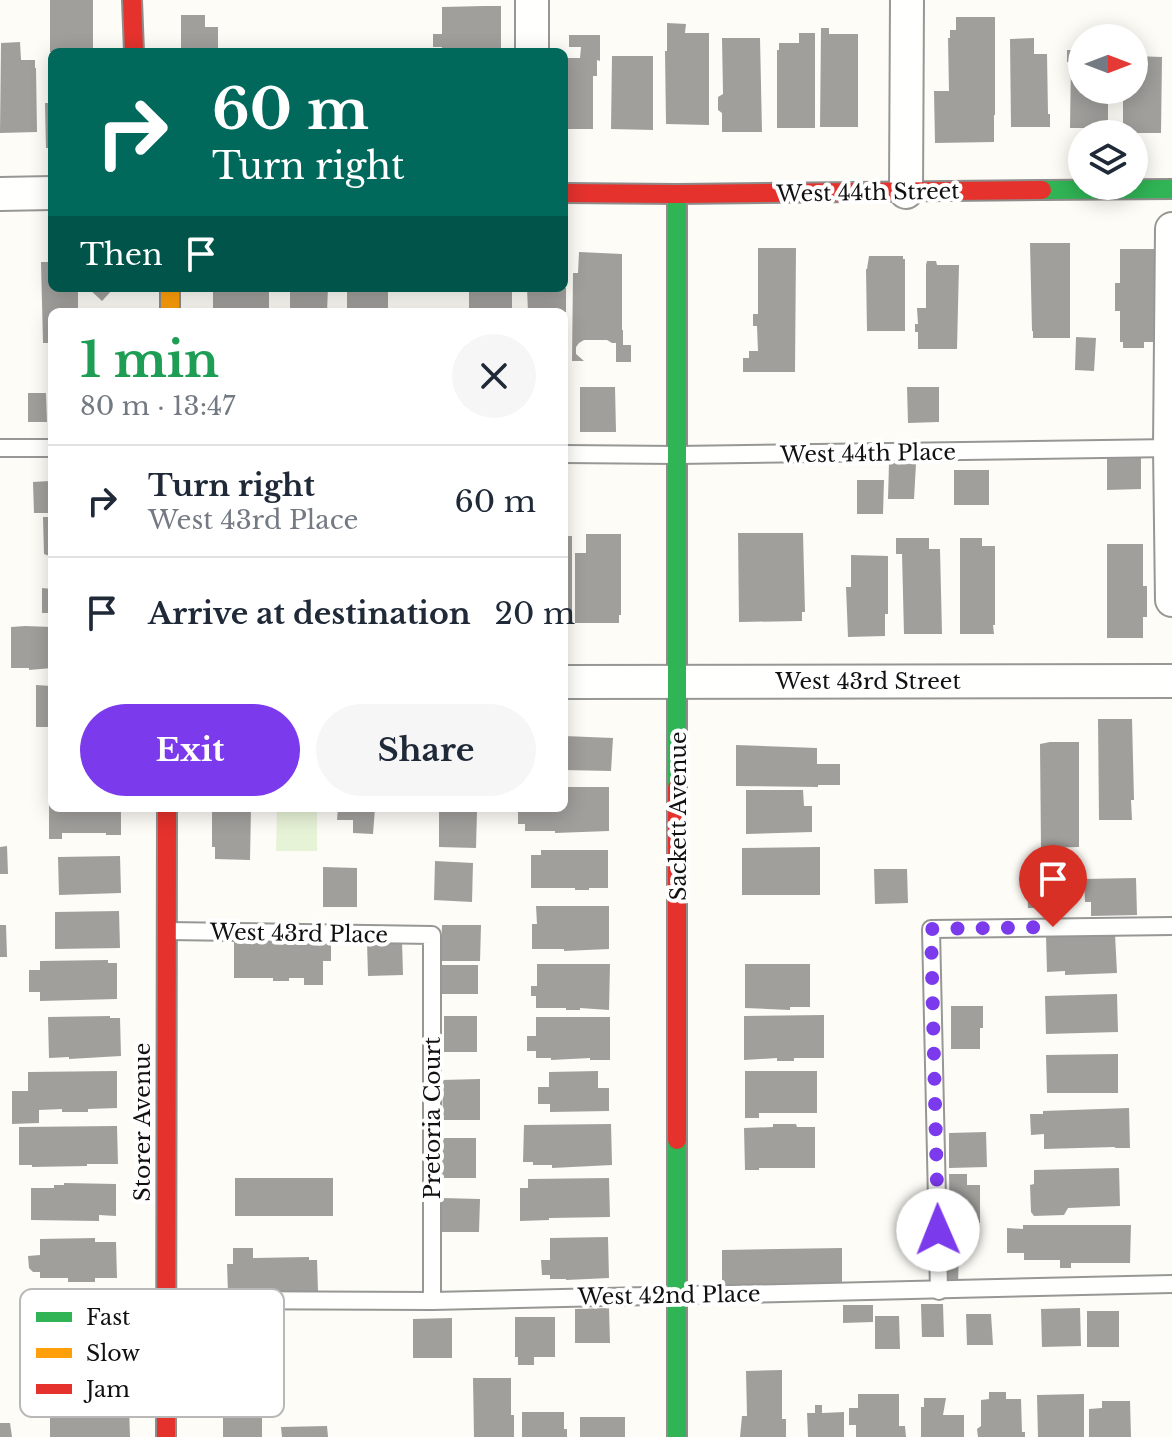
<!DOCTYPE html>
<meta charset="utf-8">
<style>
body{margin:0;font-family:"Libre Baskerville",serif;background:#f6f6f7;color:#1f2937;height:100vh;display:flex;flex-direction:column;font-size:30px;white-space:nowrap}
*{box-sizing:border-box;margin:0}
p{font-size:26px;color:#747a83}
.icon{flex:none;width:44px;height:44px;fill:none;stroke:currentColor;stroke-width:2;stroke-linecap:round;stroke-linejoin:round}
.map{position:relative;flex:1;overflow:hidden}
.drawer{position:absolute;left:48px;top:308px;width:520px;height:504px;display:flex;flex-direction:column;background:#fff;border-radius:12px;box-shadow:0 4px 20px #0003}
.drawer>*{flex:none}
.top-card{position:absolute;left:48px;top:48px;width:520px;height:244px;border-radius:12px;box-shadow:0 4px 20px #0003;background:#00695c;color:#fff;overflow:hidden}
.needle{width:52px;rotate:90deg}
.fabs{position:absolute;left:1068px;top:24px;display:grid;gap:16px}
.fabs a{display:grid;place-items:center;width:80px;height:80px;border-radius:50%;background:#fff;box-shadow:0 4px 20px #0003;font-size:40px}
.pin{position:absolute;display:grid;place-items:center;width:68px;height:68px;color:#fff;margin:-82px -34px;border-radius:50% 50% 50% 0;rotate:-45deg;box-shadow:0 0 8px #0007}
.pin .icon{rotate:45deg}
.me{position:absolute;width:88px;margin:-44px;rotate:359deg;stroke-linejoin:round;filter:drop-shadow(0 0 6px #0008)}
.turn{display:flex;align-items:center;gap:28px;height:168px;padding:0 32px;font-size:36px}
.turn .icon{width:104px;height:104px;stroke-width:2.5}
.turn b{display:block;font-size:56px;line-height:68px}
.then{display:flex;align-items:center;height:76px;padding:0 32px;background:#0003;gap:16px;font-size:30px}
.round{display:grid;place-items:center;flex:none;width:84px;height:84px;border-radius:42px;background:#f6f6f7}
.summary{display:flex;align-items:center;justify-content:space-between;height:136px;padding:0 32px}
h1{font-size:48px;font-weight:800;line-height:60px;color:#1e9e55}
.primary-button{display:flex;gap:16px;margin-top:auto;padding:16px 32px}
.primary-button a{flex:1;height:92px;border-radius:48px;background:#7c3aed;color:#fff;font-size:32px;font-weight:800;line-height:92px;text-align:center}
.primary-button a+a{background:#f6f6f7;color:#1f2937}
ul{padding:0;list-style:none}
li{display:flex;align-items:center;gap:24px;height:112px;padding:0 32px;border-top:2px solid #e0e1e3}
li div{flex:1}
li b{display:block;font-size:30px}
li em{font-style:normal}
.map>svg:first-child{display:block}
.green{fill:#e7f3d7}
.building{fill:#a19f9c}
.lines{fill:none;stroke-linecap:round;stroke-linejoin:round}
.lane-casing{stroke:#979795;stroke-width:20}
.street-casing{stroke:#979795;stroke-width:36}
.fast-casing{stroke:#8e8d8b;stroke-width:22}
.slow-casing{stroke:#8e8d8b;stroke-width:22}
.jam-casing{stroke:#8e8d8b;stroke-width:22}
.lane{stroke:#fffffe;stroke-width:16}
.street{stroke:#fffffe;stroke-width:32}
.fast{stroke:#30b455;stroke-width:18}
.slow{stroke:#ff9f0a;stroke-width:18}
.jam{stroke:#e5322d;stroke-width:18}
.route{stroke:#7c3aed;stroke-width:14;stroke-dasharray:0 25.2}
.labels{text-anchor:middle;stroke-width:8;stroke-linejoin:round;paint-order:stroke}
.street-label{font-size:22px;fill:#111;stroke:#fff}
.key{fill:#fff;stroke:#b8b8b8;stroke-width:2}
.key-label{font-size:22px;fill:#111}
</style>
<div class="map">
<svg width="1172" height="1437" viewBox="0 0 1172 1437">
<rect width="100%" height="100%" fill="#fdfcf7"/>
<path class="green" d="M277,808H317V851H276Z"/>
<g class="building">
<rect x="50" y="0" width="43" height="52"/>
<path d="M484,6H501V50L442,49V47H433V34H442V7Z"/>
<path d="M181,15H205V27H218V52H181Z"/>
<path d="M956,17H995V115H994V142L935,143L934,91H949L948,38H950V30H956Z"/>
<path d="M667,23L686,24L685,33H709V125L666,124L665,51H667Z"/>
<path d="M821,28H829V34H858V127H820Z"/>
<path d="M799,33H815V128H777V50H779V43H799Z"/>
<path d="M569,35H600V61L597,60V76H593V129H564V64H568V58H580L581,47H569Z"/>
<path d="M722,38H760L762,132H722V113L718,110V97L723,94Z"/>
<path d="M1034,38V54H1047L1048,114H1050V127H1011L1010,39Z"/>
<path d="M1079,41L1082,42V90H1108V128H1070L1071,62H1067V50H1079Z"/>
<path d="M20,42L21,60H35V68H36L37,132L0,133L1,43Z"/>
<path d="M612,56H653V130L611,129Z"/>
<path d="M1134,56L1162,57L1161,133H1132V128H1123V90H1134Z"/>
<path d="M45,103H52V148H46Z"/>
<path d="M1030,243H1070V338H1033V331H1032Z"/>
<path d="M758,248H796L795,372H743V358H749V351H758L757,326H753V314H758Z"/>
<path d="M1120,249H1157V342H1144V348H1123V342H1120V311H1115V283H1120Z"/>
<path d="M579,252L622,254V330H623V345H631V362H616V343H612L607,340H584L579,343L576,347V354L584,361H572L573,273H578Z"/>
<path d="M869,256H903V259H905V331H867L866,269H867Z"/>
<path d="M927,261H936L937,265H959L957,349H918V332H915V324H918L917,308H926V265Z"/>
<path d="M41,262H52V288H78V312H52V343H43Z"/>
<path d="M88,288H114L102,301Z"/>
<rect x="213" y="288" width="56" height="24"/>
<path d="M290,288H328L327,312H290Z"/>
<path d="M347,288H388V312H350V309H347Z"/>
<rect x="469" y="288" width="43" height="24"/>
<path d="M527,288H566V312H528Z"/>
<path d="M1076,337L1096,338L1094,371L1075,370Z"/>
<path d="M580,387H615L616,432H580Z"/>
<path d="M907,387H939V422L908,423Z"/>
<path d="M28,393H46L47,422H28Z"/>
<path d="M49,455H52V513H34L33,482L49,481Z"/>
<path d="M1107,457H1141V489L1107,490Z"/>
<path d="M889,463L916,464L914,499H888Z"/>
<rect x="954" y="470" width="35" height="35"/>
<path d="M857,480H884L883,514H857Z"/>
<path d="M43,517H52V557L44,554Z"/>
<path d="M738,533H803L805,612H802V621L739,622Z"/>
<path d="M586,534H621V615H619V623H575V553H586Z"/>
<rect x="564" y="536" width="8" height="87"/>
<path d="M896,538H929V549H940L942,634H904L902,554H896Z"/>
<path d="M960,538H982V546H995V625H993L994,634H960Z"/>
<path d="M1107,544H1143V586H1147V617H1143V638H1107Z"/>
<path d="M851,555L888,556V614H885V636L848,637L846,587H851Z"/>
<path d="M42,588L52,589V613H42Z"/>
<path d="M25,626L52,627V668L29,670V668H11V627Z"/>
<path d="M36,685L52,686V727H36Z"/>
<path d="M1098,719H1132L1134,800H1131L1132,820H1099Z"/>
<path d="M564,736L613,738L611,771L564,770Z"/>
<path d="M1050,742H1079V847L1041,848L1040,744Z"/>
<path d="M736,745L817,748V764H840V785H818V787L736,786Z"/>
<path d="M564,787H609V831L555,833V831H525V824H518V808H564Z"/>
<path d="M746,790H803L804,806H812V832L746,834Z"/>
<path d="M49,792H52V808H121V835H106V833H62V839H49Z"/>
<path d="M212,808H251L250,860L215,859V847H212Z"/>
<path d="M338,808H375L373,834L353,833V820H337Z"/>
<path d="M439,809L477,811L476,848L439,847Z"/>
<path d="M7,846L8,874H0V847Z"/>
<path d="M820,847V895H742V848Z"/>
<path d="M541,850H608V888H589V890H575V888H531V855H541Z"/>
<path d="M120,856L121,893L59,895L58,857Z"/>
<path d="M435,861L473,863L472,902L434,900Z"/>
<path d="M323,867L357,868V907H323Z"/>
<path d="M874,869H907L908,903L875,904Z"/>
<path d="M1027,872H1058L1059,908H1028Z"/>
<path d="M1136,878L1137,915L1091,916V902H1085L1084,879Z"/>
<path d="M536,906H609V949L564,951V949H532V924H537Z"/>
<path d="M119,911L120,948L55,949V912Z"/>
<path d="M0,925H6L7,957H0Z"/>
<path d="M442,925H481L480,961H441Z"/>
<path d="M1115,934L1117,973L1065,975V971L1047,972L1046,936Z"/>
<path d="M234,940H331V961H323V985H304V978H289V981H273V978H234Z"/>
<path d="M367,941H402L403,975L368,976Z"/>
<path d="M108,960V963H117V999L40,1001V992H29V970H40V961Z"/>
<path d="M537,964H610L609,1010L580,1008V1010H566V1008H536V996H531V986H537Z"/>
<path d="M745,964H810V1007H790V1010L745,1008Z"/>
<path d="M441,965H478V994H440Z"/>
<path d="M1117,994L1118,1032L1046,1034L1045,996Z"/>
<path d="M951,1006H983V1028H980V1049H951Z"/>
<path d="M824,1015V1058H794V1061H777V1058L744,1060V1016Z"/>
<path d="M110,1016V1018H120L121,1056L69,1059V1057L49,1058L48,1017Z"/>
<rect x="444" y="1016" width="33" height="36"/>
<path d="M536,1017H610V1060H590V1058L551,1060V1058H536V1051H527V1036H536Z"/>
<path d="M1118,1054V1093H1047L1046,1055Z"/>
<path d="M117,1071V1108L88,1109V1112H62V1109L39,1110V1123L12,1124V1091H28V1072Z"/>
<path d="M598,1071V1088H609V1111L550,1112V1104H538V1087H549V1072Z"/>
<path d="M745,1071H817V1113H759V1118H745Z"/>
<path d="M480,1079V1120H443L442,1080Z"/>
<path d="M1129,1108L1130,1148H1115V1147L1044,1149V1134L1031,1135L1030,1114H1043V1111Z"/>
<path d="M611,1124L612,1165L552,1168V1165H533V1162H523L524,1125Z"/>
<path d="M773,1124H796L797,1127H815V1168H759V1170H745L744,1128L773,1127Z"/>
<path d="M117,1126L118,1164H87V1166L32,1167V1165H19V1127Z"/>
<path d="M986,1132L987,1167L949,1168V1133Z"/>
<rect x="442" y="1138" width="34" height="40"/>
<path d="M1119,1168L1120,1206L1068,1208L1064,1215L1034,1216L1031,1212L1030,1185L1034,1184V1170Z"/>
<path d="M949,1174H967V1185H980V1223H950Z"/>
<rect x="235" y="1178" width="98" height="38"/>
<path d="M609,1178L610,1217L549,1218V1220L520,1221V1188H528V1179Z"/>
<path d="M64,1183L116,1184V1216L99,1215V1221L31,1220V1188H54V1185H64Z"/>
<path d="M442,1198L480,1199L479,1232H441Z"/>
<path d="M1023,1225H1131L1130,1263H1071V1268H1060V1260H1024V1253H1007V1228L1023,1229Z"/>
<path d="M608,1237L609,1278L566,1280V1279H550V1275H542L541,1260H550V1238Z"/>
<path d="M95,1238V1242H116L117,1278H95V1282H68V1278H40V1272H33L29,1268L28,1256L40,1255V1239Z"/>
<path d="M233,1248H253V1258L309,1257V1260H317L318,1291L228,1293L227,1264H233Z"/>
<path d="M842,1248V1287L722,1288V1250Z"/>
<path d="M942,1253H959L958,1283L942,1282Z"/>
<path d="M921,1304H943L944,1337H922Z"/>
<path d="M843,1305H873V1322L843,1323Z"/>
<path d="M609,1308L610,1343H575V1309Z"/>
<path d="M1080,1308L1081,1346L1042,1347L1041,1309Z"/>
<rect x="1087" y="1311" width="32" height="36"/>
<path d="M121,1314V1378H126V1405H129L130,1437H50V1409H54V1381H28L27,1315Z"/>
<path d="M966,1314H991L993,1345H967Z"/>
<path d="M875,1316H899L900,1349H875Z"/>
<path d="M515,1317H555V1357H534V1365H518V1357H515Z"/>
<path d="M452,1318V1358H413V1319Z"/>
<path d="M782,1370V1419H786V1437H740L742,1416H747L746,1371Z"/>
<path d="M473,1378H511V1415H514V1437H474Z"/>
<path d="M989,1392H1006V1399H1021L1022,1432H1025V1437H978L977,1429L981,1426V1400L989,1399Z"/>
<path d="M858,1394H899V1426H905L906,1437H856V1425H849V1408H858Z"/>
<path d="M1084,1394V1437H1038L1037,1395Z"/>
<rect x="223" y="1397" width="39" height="40"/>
<path d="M924,1398H946L943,1415H964V1437H921V1407H924Z"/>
<path d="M1102,1401H1130L1131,1437H1089V1409L1102,1408Z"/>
<path d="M815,1405H822V1413L844,1412V1437H808L807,1413H815Z"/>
<path d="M522,1412H564V1429H567V1437H522Z"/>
<rect x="580" y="1417" width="45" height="20"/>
<path d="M0,1423H10L12,1437H0Z"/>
<path d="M327,1426L328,1437H282L281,1427Z"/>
</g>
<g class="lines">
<g class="lane-casing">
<g id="lane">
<path d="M0,448H52"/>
<path d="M564,454L677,455L1172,448"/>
<path d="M168,931L432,935V1301"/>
<path d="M939,1291L931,929L1172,926"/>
<path d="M166,1300L432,1301L1172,1284"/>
</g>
</g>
<g class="street-casing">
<g id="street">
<path d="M532,52V0"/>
<path d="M906,192L907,0"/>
<path d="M0,194L52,193"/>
<path d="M1172,229L1170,448L1172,600"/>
<path d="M564,682L1172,681"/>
</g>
</g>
<g class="fast-casing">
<g id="fast">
<path d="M1042,190L1172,189"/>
<path d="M677,194V788"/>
<path d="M677,1140V1437"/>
</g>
</g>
<g class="slow-casing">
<path id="slow" d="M170,288V312"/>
</g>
<g class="jam-casing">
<g id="jam">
<path d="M132,0L134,52"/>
<path d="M564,193L677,194L1042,190"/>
<path d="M677,788V1140"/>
<path d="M166,1437L167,808"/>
</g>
</g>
<use href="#lane" class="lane"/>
<use href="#street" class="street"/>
<use href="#fast" class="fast"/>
<use href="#slow" class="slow"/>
<use href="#jam" class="jam"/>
</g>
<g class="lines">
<path class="route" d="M938,1230L931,929L1053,927"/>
</g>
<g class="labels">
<g class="street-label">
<text transform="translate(868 192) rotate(-1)" y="8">West 44th Street</text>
<text transform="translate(868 453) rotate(-1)" y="8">West 44th Place</text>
<text x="868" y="689">West 43rd Street</text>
<text transform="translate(678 816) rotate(-90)" y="8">Sackett Avenue</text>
<text transform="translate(299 933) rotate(1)" y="8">West 43rd Place</text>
<text transform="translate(432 1118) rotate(-90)" y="8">Pretoria Court</text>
<text transform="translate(142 1122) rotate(-90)" y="8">Storer Avenue</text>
<text transform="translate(669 1295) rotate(-1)" y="8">West 42nd Place</text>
</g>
</g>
<rect x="20" y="1289" width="264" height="128" rx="12" class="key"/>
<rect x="36" y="1312" width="36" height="10" fill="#30b455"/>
<rect x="36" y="1348" width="36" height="10" fill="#ff9f0a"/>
<rect x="36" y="1384" width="36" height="10" fill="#e5322d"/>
<g class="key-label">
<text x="86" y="1325">Fast</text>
<text x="86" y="1361">Slow</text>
<text x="86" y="1397">Jam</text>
</g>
</svg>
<div class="fabs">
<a><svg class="needle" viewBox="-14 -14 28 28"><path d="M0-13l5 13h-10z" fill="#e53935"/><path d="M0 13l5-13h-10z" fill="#747a83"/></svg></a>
<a><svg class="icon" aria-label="layers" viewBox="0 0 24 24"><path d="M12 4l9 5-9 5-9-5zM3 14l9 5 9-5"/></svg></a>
</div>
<div class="pin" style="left:1053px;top:927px;background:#d93025"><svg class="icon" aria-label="arrive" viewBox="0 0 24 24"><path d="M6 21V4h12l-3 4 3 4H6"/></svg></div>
<svg class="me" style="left:938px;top:1230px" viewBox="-20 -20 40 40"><circle r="19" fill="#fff"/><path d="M0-13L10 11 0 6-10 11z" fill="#7c3aed"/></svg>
<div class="top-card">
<div class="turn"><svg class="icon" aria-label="right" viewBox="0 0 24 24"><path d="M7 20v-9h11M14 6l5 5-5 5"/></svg><div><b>60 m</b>Turn right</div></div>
<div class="then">Then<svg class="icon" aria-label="arrive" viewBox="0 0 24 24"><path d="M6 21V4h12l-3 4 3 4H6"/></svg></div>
</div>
<section class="drawer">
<div class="summary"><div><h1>1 min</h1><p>80 m · 13:47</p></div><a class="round"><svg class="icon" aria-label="close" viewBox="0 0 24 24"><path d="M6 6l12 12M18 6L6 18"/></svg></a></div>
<ul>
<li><svg class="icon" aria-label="right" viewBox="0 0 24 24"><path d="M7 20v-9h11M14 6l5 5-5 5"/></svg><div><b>Turn right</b><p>West 43rd Place</p></div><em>60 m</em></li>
<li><svg class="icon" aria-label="arrive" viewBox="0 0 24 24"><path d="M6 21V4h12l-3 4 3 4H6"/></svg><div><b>Arrive at destination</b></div><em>20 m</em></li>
</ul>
<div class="primary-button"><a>Exit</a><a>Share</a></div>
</section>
</div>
